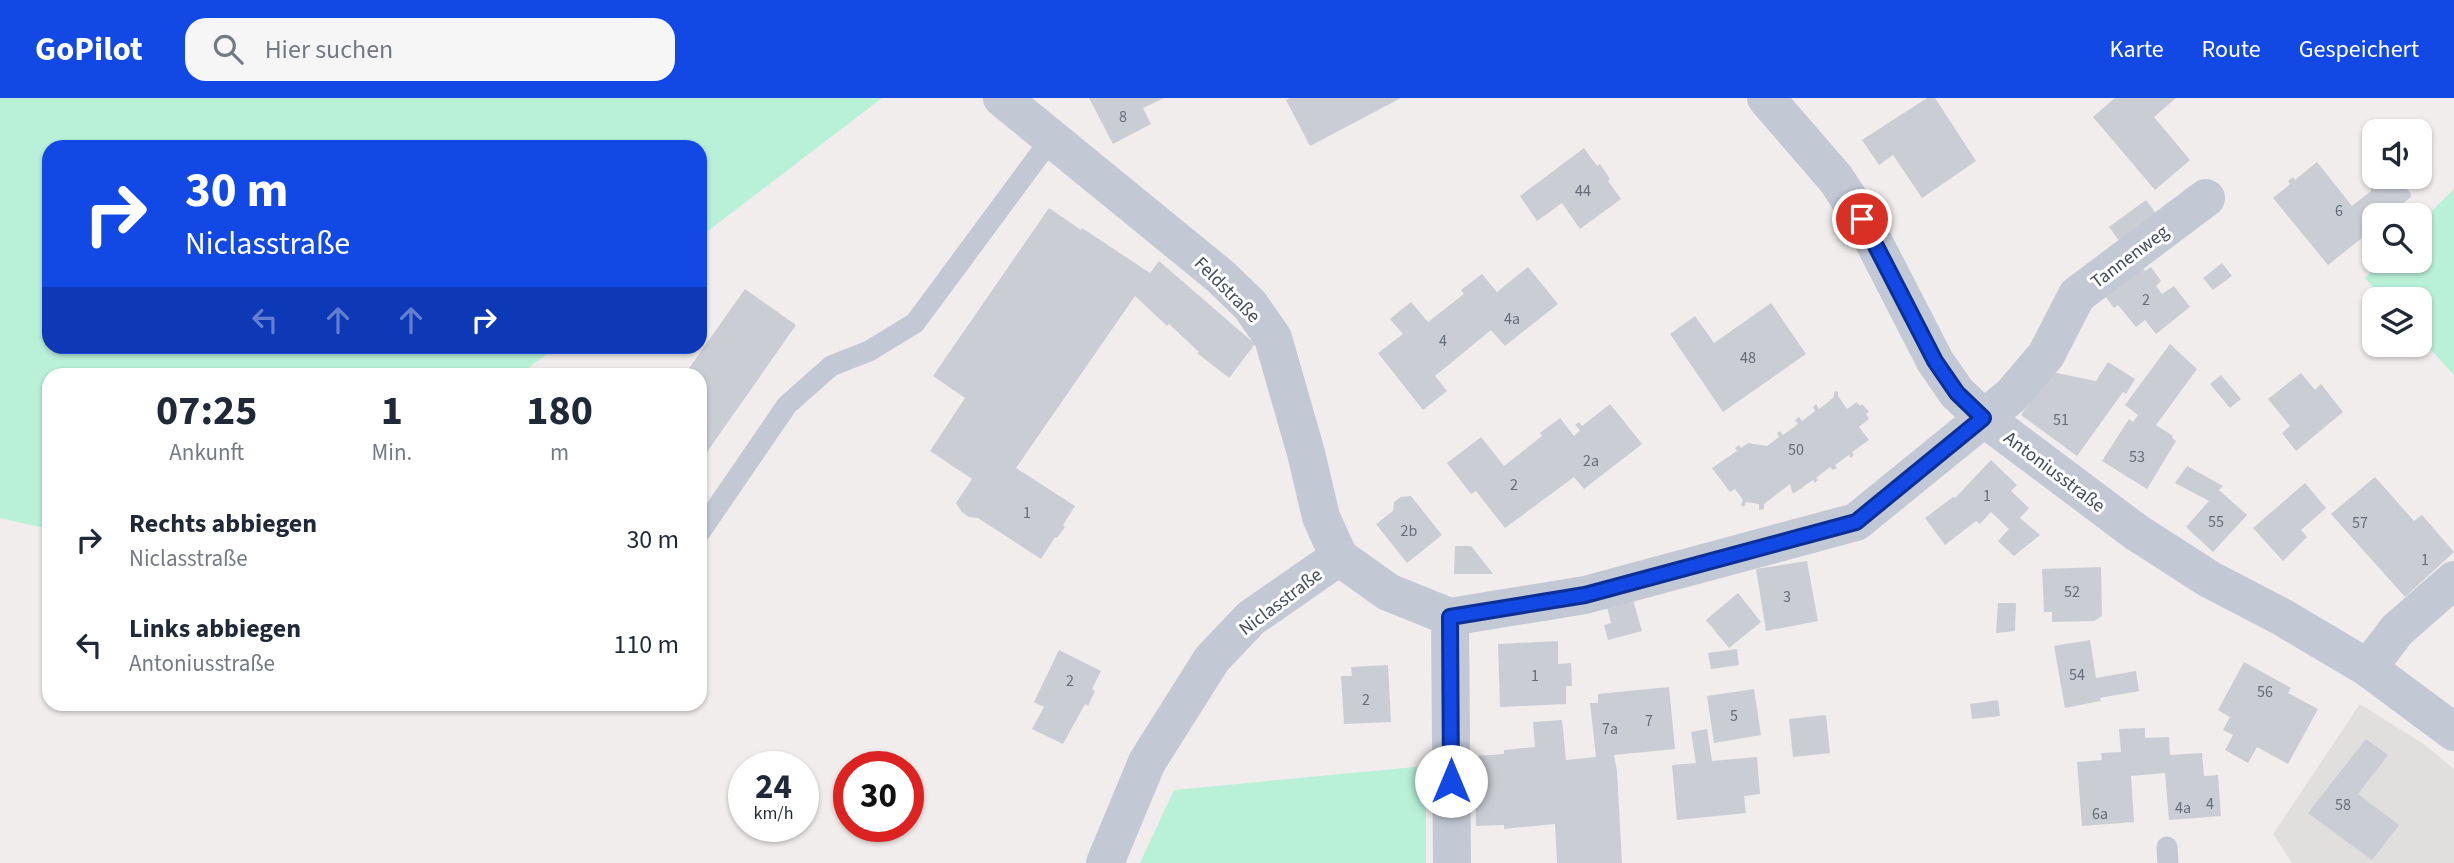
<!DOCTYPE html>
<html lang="de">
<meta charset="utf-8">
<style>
body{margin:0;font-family:"Source Sans 3",sans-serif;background:#f6f6f7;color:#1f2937;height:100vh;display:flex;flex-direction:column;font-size:26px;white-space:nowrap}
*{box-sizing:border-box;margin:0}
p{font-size:23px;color:#747a83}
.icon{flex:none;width:38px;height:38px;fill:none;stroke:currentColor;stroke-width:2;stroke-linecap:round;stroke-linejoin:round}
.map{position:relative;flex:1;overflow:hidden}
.panel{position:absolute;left:42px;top:270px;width:665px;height:343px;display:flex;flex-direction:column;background:#fff;border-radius:21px;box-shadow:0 2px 5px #0004}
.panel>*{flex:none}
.top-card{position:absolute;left:42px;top:42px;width:665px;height:214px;border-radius:21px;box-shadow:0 2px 5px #0004;background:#1248e4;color:#fff;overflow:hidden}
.fabs{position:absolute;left:2362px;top:21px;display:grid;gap:14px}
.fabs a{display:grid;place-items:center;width:70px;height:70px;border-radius:14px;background:#fff;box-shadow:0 2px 5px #0004;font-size:35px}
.speed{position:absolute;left:728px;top:653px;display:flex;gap:14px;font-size:35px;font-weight:700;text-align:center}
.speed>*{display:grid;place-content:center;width:91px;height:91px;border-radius:50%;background:#fff;box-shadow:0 2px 5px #0004;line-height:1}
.speed small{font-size:18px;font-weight:400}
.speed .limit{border:10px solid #d22;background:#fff;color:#111}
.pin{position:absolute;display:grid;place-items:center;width:60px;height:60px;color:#fff;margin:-30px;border:4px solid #fff;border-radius:50%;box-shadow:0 2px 7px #0007}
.me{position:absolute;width:77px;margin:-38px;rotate:0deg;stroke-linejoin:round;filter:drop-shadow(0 0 5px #0008)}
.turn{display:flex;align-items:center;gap:24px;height:147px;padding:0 28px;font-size:32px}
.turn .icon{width:91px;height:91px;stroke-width:2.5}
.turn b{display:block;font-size:49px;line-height:60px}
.lanes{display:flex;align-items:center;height:66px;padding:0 28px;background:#0003;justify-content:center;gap:35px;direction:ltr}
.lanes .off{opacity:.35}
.eta{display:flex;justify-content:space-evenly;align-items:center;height:119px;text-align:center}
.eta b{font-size:42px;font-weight:700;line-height:49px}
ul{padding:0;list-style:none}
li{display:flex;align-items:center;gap:21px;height:105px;padding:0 28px}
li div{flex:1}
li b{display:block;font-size:26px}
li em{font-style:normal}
header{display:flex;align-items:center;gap:42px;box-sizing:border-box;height:98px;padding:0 35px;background:#1248e4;color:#fff}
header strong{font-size:33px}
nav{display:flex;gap:38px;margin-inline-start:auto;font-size:24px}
.search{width:490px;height:63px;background:#f6f6f7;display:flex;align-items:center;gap:18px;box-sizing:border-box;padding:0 24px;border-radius:21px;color:#747a83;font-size:26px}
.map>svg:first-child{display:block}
.education{fill:#e1dede}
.green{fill:#b8f0d8}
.building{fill:#cbcdd5}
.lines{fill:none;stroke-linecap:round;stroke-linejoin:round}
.service{stroke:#c2c9d5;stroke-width:21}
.minor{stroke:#c2c9d5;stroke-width:38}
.tertiary{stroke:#c2c9d5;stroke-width:38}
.route-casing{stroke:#0c2f94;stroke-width:18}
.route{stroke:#1248e4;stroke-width:12}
.labels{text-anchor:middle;stroke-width:6;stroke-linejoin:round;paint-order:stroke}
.number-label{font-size:16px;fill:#666c7a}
.street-label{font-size:19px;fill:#444c5b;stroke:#fff}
</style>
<header>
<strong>GoPilot</strong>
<div class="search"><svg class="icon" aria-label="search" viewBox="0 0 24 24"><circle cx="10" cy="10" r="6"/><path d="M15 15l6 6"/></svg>Hier suchen</div>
<nav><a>Karte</a><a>Route</a><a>Gespeichert</a></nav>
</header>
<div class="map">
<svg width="2454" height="765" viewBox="0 0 2454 765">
<rect width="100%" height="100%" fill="#f0edec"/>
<path class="education" d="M2360,606L2425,647L2454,671V765H2292L2273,736Z"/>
<g class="green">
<path d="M0,0H882L700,139V49H49V248L557,249L520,276H49V431L0,420Z"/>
<path d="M2454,91V277L2420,240V201H2384L2365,180L2382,163H2420V125Z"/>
<path d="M1426,668V765H1140L1174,692Z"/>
</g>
<g class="building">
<path d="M1089,0H1164L1143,10L1151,26L1113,46Z"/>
<path d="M1290,0H1401L1310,48L1286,2Z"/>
<path d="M1927,0H1935L1976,63L1922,100L1893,57L1879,67L1862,42Z"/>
<path d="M2115,0H2176L2154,19L2190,62L2155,92L2093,19Z"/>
<path d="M1584,50L1597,68L1600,66L1610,81L1608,83L1621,101L1580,131L1562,105L1537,123L1520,98Z"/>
<path d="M2317,64L2352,108L2371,93V89L2363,80L2364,76L2375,68V79H2397L2411,96V99L2388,117H2375V128L2372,132L2328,167L2273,100L2290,86L2288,83L2293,79L2295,82Z"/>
<path d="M2146,102L2163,125L2126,152L2109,129Z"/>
<path d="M1049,110L1081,132L1082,130L1150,175L1159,163L1255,246L1229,280L1197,255L1199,254L1169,226L1167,228L1135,198L1016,370L1075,408L1063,427L1065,429L1057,440L1055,439L1041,461L978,420L969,419L962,414L956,405L972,381L930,353L965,300L933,278Z"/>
<path d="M2222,165L2232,178L2213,192L2203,180Z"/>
<path d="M2139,166L2145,173L2151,169L2161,183L2156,188L2162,196L2174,188L2190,209L2156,236L2145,222L2136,229L2118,207L2114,210L2102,194Z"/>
<path d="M1528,169L1558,206L1505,248L1491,232L1435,278L1447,293L1423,312L1378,255L1403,236L1390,221L1411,204L1428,224L1464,196L1461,192L1482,176L1497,194Z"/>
<path d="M745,191L796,227L700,364V276H685Z"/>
<path d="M1771,205L1806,256L1723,314L1670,236L1695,218L1714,245Z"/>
<path d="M2170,246L2197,271L2156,327L2173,338L2172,340L2176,343L2147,391L2102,363L2129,321L2133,324L2138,317L2125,307Z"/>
<path d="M2108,264L2135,281L2126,296L2123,294L2077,358L2021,317L2052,274L2096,283Z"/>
<path d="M2301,275L2315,292L2321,286L2343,314L2296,353L2282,335L2290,328L2268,301Z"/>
<path d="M2221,277L2241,301L2230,310L2210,286Z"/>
<path d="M1835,293L1838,294V298L1847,311L1857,304L1860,308L1862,306L1869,314L1866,316L1869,321L1859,329L1869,342L1852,354L1854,357L1851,360L1849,357L1835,367L1837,370L1833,372L1830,369L1816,380L1818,382L1815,385L1813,382L1793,396L1790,386L1764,406V411L1759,412V406L1746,404L1744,409L1741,407L1743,402L1735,391L1730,394L1712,370L1737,353L1735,350L1739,347L1741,350L1748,345L1767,348L1779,339L1777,335L1780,333L1783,337L1798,326L1795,322L1799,319L1802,323L1815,313L1813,309L1816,306L1819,311L1833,300Z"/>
<path d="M1610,306L1642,346L1584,391L1574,379L1505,430L1476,393L1471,396L1447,365L1481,339L1504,368L1542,338L1540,335L1560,320L1574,338L1580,332L1575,327L1579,324L1582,328Z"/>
<path d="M1991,362L2017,387L2011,393L2029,410L2020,420L2040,437L2014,458L1998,443L2009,431L1991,414L1980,426L1976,423L1945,447L1925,420L1953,399L1955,400Z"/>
<path d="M2187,368L2223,388L2219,392L2247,417L2213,454L2186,429L2209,403L2175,385Z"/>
<path d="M2375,379L2414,423L2422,417L2454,454L2405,499L2331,416Z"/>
<path d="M2305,385L2326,410L2301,432L2307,439L2283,463L2253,430Z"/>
<path d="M1411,398L1442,437L1407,465L1376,426L1393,413L1394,404L1401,399Z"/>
<path d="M1455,448H1471L1493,476H1454Z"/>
<path d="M1807,463L1818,523L1766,533L1756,471Z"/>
<path d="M2101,469L2102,518L2094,523L2052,524V514H2044L2042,471Z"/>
<path d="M1738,495L1761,524L1729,550L1706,522Z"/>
<path d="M1633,502L1642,533L1608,542L1604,527L1611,525L1607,509Z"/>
<path d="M1998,505H2016L2015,533L1996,535Z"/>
<path d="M2090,542L2096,580L2136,573L2139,593L2100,600L2101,603L2065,610L2054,548Z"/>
<path d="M1558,543V566L1571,565L1572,588H1566V606L1500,609L1498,546Z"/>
<path d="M1737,551L1739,567L1711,571L1708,555Z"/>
<path d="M1059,552L1101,573L1092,591L1095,593L1088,608L1085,606L1063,646L1032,631L1044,609L1034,604Z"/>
<path d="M2244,564L2291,590L2288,595L2318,611L2288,666L2257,649L2248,665L2225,652L2233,637L2223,632L2230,619L2218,612Z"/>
<path d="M1388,567L1391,624L1344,626L1341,578H1352L1351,569Z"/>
<path d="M1669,589L1675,651L1614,657L1617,673L1622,765H1557L1555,726L1504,731V727L1476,728L1475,658L1504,656V652L1535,649L1533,624L1562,622L1566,662L1596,659L1590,605H1598V596Z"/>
<path d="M1754,591L1761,637L1714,645L1707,598Z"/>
<path d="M1998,602L2000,618L1972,621L1970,606Z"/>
<path d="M1826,617L1830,655L1793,659L1789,621Z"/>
<path d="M2145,630V640L2169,639L2170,657L2202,655L2204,678L2218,677L2221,718L2169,722L2165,675L2131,678L2134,724L2082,728L2077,664L2102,662L2101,655L2121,654L2119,631Z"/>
<path d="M1707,631L1712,663L1757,659L1760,696L1744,698L1746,715L1677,722L1672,667L1696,665L1691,634Z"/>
<path d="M2366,641L2388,657L2358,696L2399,727L2372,762L2308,715Z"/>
</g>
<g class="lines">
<g class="service">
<path d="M700,434L787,307L831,268L869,253L915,225L1051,41"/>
<path d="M2167,749L2168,765"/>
</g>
<g class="minor">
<path d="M1002,0L1220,178L1250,207L1273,240L1306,355L1321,419L1339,459"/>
<path d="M1339,459L1388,494L1450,519L1585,497L1856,424L2011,298L2046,257L2077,197L2206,100"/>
<path d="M1450,519L1452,765"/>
<path d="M2368,570L2397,532L2454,482"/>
<path d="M1105,765L1147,664L1212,561L1251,520L1339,459"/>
</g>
<path class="tertiary" d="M1766,0L1836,81L1862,121L1935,263L1957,295L1984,320L2136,434L2209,481L2282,519L2368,570L2454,634"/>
</g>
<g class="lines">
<g class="route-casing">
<path id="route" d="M1451,683L1450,519L1585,497L1856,424L1983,320L1957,295L1935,263L1862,121"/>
</g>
<use href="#route" class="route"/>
</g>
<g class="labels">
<g class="number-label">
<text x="1123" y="24">8</text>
<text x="1583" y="98">44</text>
<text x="2339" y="118">6</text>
<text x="2146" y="207">2</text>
<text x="1512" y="226">4a</text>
<text x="1443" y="248">4</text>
<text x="1748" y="265">48</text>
<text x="2061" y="327">51</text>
<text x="1796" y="357">50</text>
<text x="2137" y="364">53</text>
<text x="1591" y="368">2a</text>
<text x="1514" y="392">2</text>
<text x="1987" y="403">1</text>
<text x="1027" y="420">1</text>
<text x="2216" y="429">55</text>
<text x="2360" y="430">57</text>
<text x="1409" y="438">2b</text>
<text x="2425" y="467">1</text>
<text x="2072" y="499">52</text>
<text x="1787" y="504">3</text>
<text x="2077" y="582">54</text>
<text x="1535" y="583">1</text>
<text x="1070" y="588">2</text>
<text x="2265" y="599">56</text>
<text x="1366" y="607">2</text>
<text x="1734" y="623">5</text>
<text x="1649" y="628">7</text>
<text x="1610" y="636">7a</text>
<text x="2210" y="711">4</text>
<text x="2343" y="712">58</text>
<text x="2183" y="715">4a</text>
<text x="2100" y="721">6a</text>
</g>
<g class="street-label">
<text transform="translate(2129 158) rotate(-37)" y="7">Tannenweg</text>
<text transform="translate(1228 191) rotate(45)" y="7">Feldstraße</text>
<text transform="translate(2055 373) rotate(37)" y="7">Antoniusstraße</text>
<text transform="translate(1280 503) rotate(-37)" y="7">Niclasstraße</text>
</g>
</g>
</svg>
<div class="fabs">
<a><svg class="icon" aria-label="sound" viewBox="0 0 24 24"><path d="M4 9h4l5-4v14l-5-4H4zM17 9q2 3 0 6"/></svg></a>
<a><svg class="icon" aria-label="search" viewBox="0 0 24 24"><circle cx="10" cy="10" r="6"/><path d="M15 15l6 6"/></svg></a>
<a><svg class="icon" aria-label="layers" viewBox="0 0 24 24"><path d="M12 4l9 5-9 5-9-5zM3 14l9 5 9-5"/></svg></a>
</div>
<div class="speed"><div>24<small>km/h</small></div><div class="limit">30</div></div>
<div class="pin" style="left:1862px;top:121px;background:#d93025"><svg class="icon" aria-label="arrive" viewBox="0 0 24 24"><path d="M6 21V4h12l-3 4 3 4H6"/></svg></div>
<svg class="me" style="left:1451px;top:683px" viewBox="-20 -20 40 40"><circle r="19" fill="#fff"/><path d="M0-13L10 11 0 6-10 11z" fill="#1248e4"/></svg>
<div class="top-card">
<div class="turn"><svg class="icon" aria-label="right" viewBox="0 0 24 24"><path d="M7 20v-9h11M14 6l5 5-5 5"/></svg><div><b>30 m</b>Niclasstraße</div></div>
<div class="lanes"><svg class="icon off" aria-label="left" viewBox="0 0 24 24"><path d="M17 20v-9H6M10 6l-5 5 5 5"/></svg><svg class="icon off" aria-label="ahead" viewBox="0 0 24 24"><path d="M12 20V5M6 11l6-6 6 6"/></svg><svg class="icon off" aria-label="ahead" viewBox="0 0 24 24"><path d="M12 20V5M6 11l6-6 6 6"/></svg><svg class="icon" aria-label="right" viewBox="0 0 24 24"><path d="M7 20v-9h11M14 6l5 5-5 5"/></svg></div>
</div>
<section class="panel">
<div class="eta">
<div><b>07:25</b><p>Ankunft</p></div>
<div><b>1</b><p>Min.</p></div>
<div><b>180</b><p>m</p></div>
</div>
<ul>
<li><svg class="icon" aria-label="right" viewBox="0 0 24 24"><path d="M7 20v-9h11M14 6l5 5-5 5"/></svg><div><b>Rechts abbiegen</b><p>Niclasstraße</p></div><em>30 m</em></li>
<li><svg class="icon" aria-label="left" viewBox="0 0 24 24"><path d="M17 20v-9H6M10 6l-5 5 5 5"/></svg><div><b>Links abbiegen</b><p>Antoniusstraße</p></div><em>110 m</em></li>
</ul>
</section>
</div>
